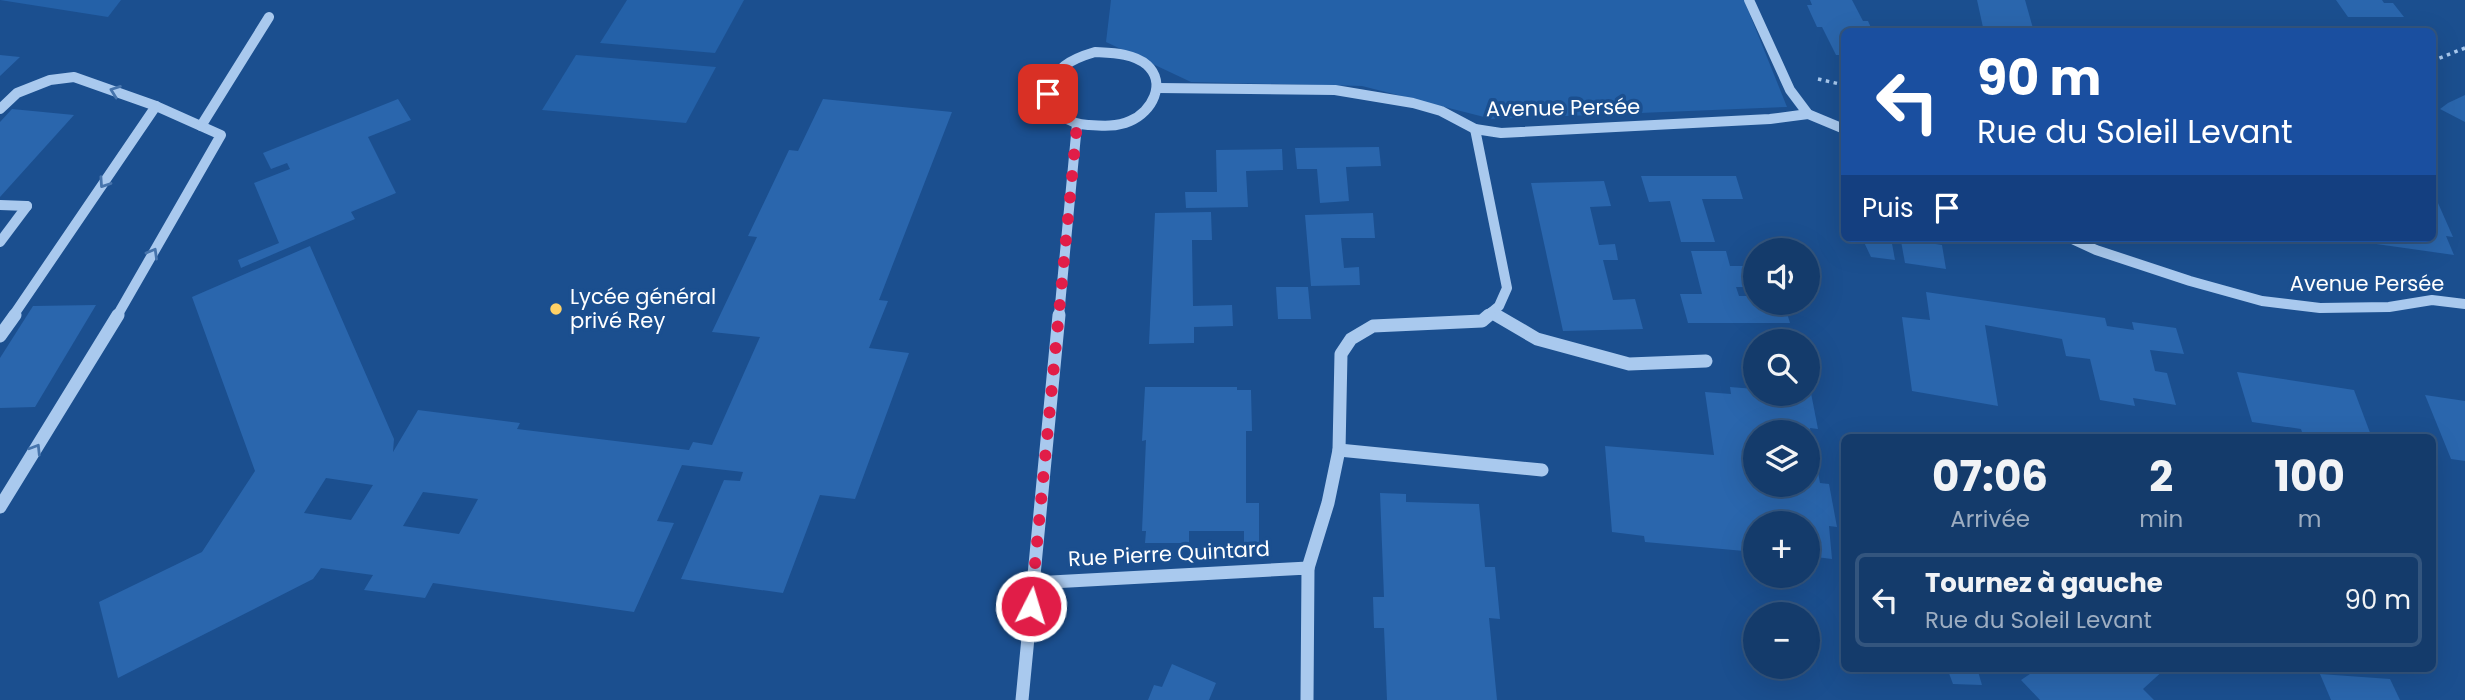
<!DOCTYPE html>
<html lang="fr">
<meta charset="utf-8">
<style>
body{margin:0;font-family:Poppins,sans-serif;background:#1d4271;color:#f1f3f6;height:100vh;display:flex;flex-direction:column;font-size:26px;white-space:nowrap}
*{box-sizing:border-box;margin:0}
p{font-size:23px;color:#9dadc1}
.icon{flex:none;width:38px;height:38px;fill:none;stroke:currentColor;stroke-width:2;stroke-linecap:round;stroke-linejoin:round}
.map{position:relative;flex:1;overflow:hidden}
.panel{position:absolute;left:1841px;top:434px;width:595px;height:238px;display:flex;flex-direction:column;background:#143b6b;border-radius:10px;box-shadow:0 7px 28px #0002,0 0 0 2px #33557e}
.panel>*{flex:none}
.banner{position:absolute;left:1841px;top:28px;width:595px;height:214px;border-radius:10px;box-shadow:0 7px 28px #0002,0 0 0 2px #33557e;background:#1a4fa0;color:#fff;overflow:hidden}
.controls{position:absolute;left:1743px;top:238px;display:grid;gap:14px}
.controls a{display:grid;place-items:center;width:77px;height:77px;border-radius:50%;background:#143b6b;box-shadow:0 7px 28px #0002,0 0 0 2px #33557e;font-size:35px}
.pin{position:absolute;display:grid;place-items:center;width:60px;height:60px;color:#fff;margin:-30px;border-radius:14px;box-shadow:0 4px 10px #0006}
.me{position:absolute;width:77px;margin:-38px;rotate:5deg;stroke-linejoin:round;filter:drop-shadow(0 0 5px #0008)}
.turn{display:flex;align-items:center;gap:24px;height:147px;padding:0 21px;font-size:32px}
.turn .icon{width:91px;height:91px;stroke-width:2.5}
.turn b{display:block;font-size:49px;line-height:60px}
.then{display:flex;align-items:center;height:66px;padding:0 21px;background:#0003;gap:14px;font-size:26px}
.eta{display:flex;justify-content:space-evenly;align-items:center;height:119px;text-align:center}
.eta b{font-size:42px;font-weight:700;line-height:49px}
ul{padding:0;list-style:none}
li{display:flex;align-items:center;gap:21px;height:94px;margin:0 14px 10px;padding:0 7px;border:4px solid #33557e;border-radius:10px}
li div{flex:1}
li b{display:block;font-size:26px}
li em{font-style:normal}
.map>svg:first-child{display:block}
.green{fill:#2461a8}
.building{fill:#2a66ad;fill-rule:evenodd}
.lines{fill:none;stroke-linecap:round;stroke-linejoin:round}
.path{stroke:#a9c9ee;stroke-width:3.5;stroke-dasharray:3.5 4.5;stroke-linecap:butt}
.minor-far1{stroke:#a9c9ee;stroke-width:10}
.minor{stroke:#a9c9ee;stroke-width:13}
.oneway{stroke:#4674ac}
.route{stroke:#e11d48;stroke-width:12;stroke-dasharray:0 21.6}
.poi-dot{fill:#ffd166;stroke:#1b4f8f;stroke-width:2.5}
.labels{text-anchor:middle;stroke-width:7;stroke-linejoin:round;paint-order:stroke}
.street-label{font-size:21px;fill:#fff;stroke:#1b4f8f}
.poi-label{font-size:21px;fill:#fff;stroke:#1b4f8f;text-anchor:start}
</style>
<div class="map">
<svg width="2465" height="700" viewBox="0 0 2465 700">
<rect width="100%" height="100%" fill="#1b4f8f"/>
<g class="green">
<path d="M0,0H121L108,17Z"/>
<path d="M627,0H744L715,53L600,43Z"/>
<path d="M1111,0H1744L1787,107L1492,119L1362,86L1191,82L1106,42Z"/>
<path d="M576,55L716,67L686,123L542,110Z"/>
</g>
<g class="building">
<path d="M1810,0H1852L1863,21H1868L1873,32H1844V55H1836L1822,27H1817L1811,14L1807,5H1812Z"/>
<path d="M1977,0H2025L2034,32H1984Z"/>
<path d="M2336,0H2382L2384,3H2393L2404,17H2348Z"/>
<path d="M0,55L20,57L0,76Z"/>
<path d="M2465,95V122L2440,109L2448,103Z"/>
<path d="M398,99L411,120L368,137L396,193L351,212L355,219L241,268L238,260L279,243L254,183L290,169L287,163L271,169L263,153Z"/>
<path d="M823,99L952,112L879,300L888,301L869,348L909,353L855,499L820,495L783,593L681,579L724,480L740,481L743,472L682,465L657,521L674,523L634,612L433,583L425,598L364,590L373,575L321,568L313,579L118,678L99,602L202,552L255,471L192,297L310,246L394,439L393,452L418,410L520,423L517,429L689,450L693,442L712,445L760,337L712,332L757,237L748,236L789,150L798,151ZM326,478L373,485L351,520L304,513ZM423,492L478,499L459,534L403,526Z"/>
<path d="M12,109L74,115L0,197V122Z"/>
<path d="M1379,147L1381,166L1346,167L1349,201L1320,203L1317,169H1297L1295,148Z"/>
<path d="M1282,149L1283,170L1246,171L1248,207L1186,208L1185,192H1217L1216,150Z"/>
<path d="M1641,176H1736L1743,199H1702L1715,242H1681L1670,201L1649,202Z"/>
<path d="M1604,181L1611,206L1590,207L1599,245L1615,244L1618,260H1603L1613,300L1635,299L1643,329L1563,331L1531,183Z"/>
<path d="M2432,202L2438,203L2453,237L2446,236L2454,255L2355,241L2354,238H2432Z"/>
<path d="M1211,212L1212,240H1192L1193,306L1232,305L1233,326L1194,327V343L1149,344L1155,213Z"/>
<path d="M1373,213L1375,238H1341L1344,268L1359,267L1360,285L1311,286L1305,215Z"/>
<path d="M1862,238H1891L1895,260L1871,257Z"/>
<path d="M1892,238H1928L1929,243L1942,245L1946,269L1905,263L1901,241Z"/>
<path d="M1691,251H1726L1730,266H1745L1752,287H1736L1739,296H1755V303H1784L1790,323H1688L1680,294H1702Z"/>
<path d="M1276,287H1308L1311,319H1278Z"/>
<path d="M1926,292L2105,318L2107,326L2134,330L2132,322L2176,328L2184,354L2150,350L2155,371L2167,373L2176,405L2133,398L2135,406L2100,400L2090,359L2066,356L2062,339L1985,325L1998,406L1912,391L1902,317L1930,320Z"/>
<path d="M96,305L35,407L0,408V358L33,306Z"/>
<path d="M2237,372L2354,390L2372,438H2304L2301,429L2252,422Z"/>
<path d="M1145,387H1237V390H1251L1252,431H1246V503H1259V543H1244V531H1189V543H1145L1146,531H1142L1146,440L1142,441Z"/>
<path d="M1730,387L1755,389V394H1762V397L1799,400L1798,394L1811,393L1818,429L1810,428L1820,483L1829,484L1837,527L1829,526L1832,559L1808,556V523H1755V552L1645,542L1644,536L1612,532L1605,446L1714,455L1705,392L1731,394ZM1755,432H1808V485H1755Z"/>
<path d="M2425,395L2465,401V461L2451,459Z"/>
<path d="M1380,493L1406,494V502L1479,504L1485,567H1495L1500,619L1489,618L1497,700H1387L1384,628H1374L1373,597H1384Z"/>
<path d="M1172,664L1216,683L1209,700H1148L1154,685L1162,687Z"/>
<path d="M1947,668H1977L1982,685L1953,684Z"/>
<path d="M2039,668H2166L2143,689L2154,700H2040L2021,680Z"/>
<path d="M2320,674L2390,679L2400,700H2331Z"/>
</g>
<g class="lines">
<g class="path">
<path d="M2432,61L2465,48"/>
<path d="M1818,79L1844,85"/>
</g>
<g class="minor-far1">
<path d="M1749,0L1790,90L1808,114L1844,129"/>
<path d="M1095,52C1112,53 1133,53 1147,65C1167,83 1152,112 1130,121C1116,127 1103,126 1088,125C1068,124 1054,112 1048,94C1053,68 1071,59 1095,52Z"/>
<path d="M1158,88L1335,90L1413,103L1441,111L1475,129L1501,133L1770,119L1808,114"/>
<path d="M0,109L17,93L50,80L74,77L156,106L221,135L117,316"/>
<path d="M201,126L269,17"/>
<path d="M1475,129L1507,288L1499,306L1487,316"/>
<path d="M0,205L27,206"/>
<path d="M2070,238L2096,250L2190,281L2262,301L2320,308L2389,307L2432,300L2465,304"/>
<path d="M0,242L27,206"/>
<path d="M1492,312L1499,316"/>
<path d="M13,316L156,106"/>
<path d="M1059,316L1077,124"/>
</g>
<g class="minor">
<path d="M1496,315L1537,339L1629,364L1706,361"/>
<path d="M0,336L15,315"/>
<path d="M1339,450L1542,470"/>
<path d="M0,507L118,315"/>
<path d="M1308,568L1328,503L1339,450L1341,354L1351,339L1373,326L1482,321L1489,315"/>
<path d="M1033,583L1308,568L1307,700"/>
<path d="M1022,700L1059,315"/>
</g>
</g>
<defs><path id="oneway-chevron" d="M-2-3.5L2.5 0L-2 3.5" fill="none" stroke-width="1.6" stroke-linecap="round" stroke-linejoin="round" transform="scale(1.75)"/></defs>
<g class="oneway">
<use href="#oneway-chevron" transform="translate(115 91) rotate(-160)"/>
<use href="#oneway-chevron" transform="translate(104 183) rotate(124)"/>
<use href="#oneway-chevron" transform="translate(153 253) rotate(-60)"/>
<use href="#oneway-chevron" transform="translate(36 449) rotate(-58)"/>
</g>
<g class="lines">
<path class="route" d="M1031,606L1077,124L1056,111L1048,94"/>
</g>
<circle class="poi-dot" cx="556" cy="309" r="7"/>
<g class="labels">
<g class="street-label">
<text transform="translate(1563 108) rotate(-1)" y="7">Avenue Persée</text>
<text x="2367" y="291">Avenue Persée</text>
<text transform="translate(1169 554) rotate(-3)" y="7">Rue Pierre Quintard</text>
</g>
<g class="poi-label">
<text x="570" y="304">Lycée général<tspan x="570" dy="24">privé Rey</tspan></text>
</g>
</g>
</svg>
<div class="controls">
<a><svg class="icon" aria-label="sound" viewBox="0 0 24 24"><path d="M4 9h4l5-4v14l-5-4H4zM17 9q2 3 0 6"/></svg></a>
<a><svg class="icon" aria-label="search" viewBox="0 0 24 24"><circle cx="10" cy="10" r="6"/><path d="M15 15l6 6"/></svg></a>
<a><svg class="icon" aria-label="layers" viewBox="0 0 24 24"><path d="M12 4l9 5-9 5-9-5zM3 14l9 5 9-5"/></svg></a>
<a>+</a>
<a>−</a>
</div>
<div class="pin" style="left:1048px;top:94px;background:#d93025"><svg class="icon" aria-label="arrive" viewBox="0 0 24 24"><path d="M6 21V4h12l-3 4 3 4H6"/></svg></div>
<svg class="me" style="left:1031px;top:606px" viewBox="-20 -20 40 40"><circle r="17" fill="#e11d48" stroke="#fff" stroke-width="3"/><path d="M0-11L8 9 0 5-8 9z" fill="#fff"/></svg>
<div class="banner">
<div class="turn"><svg class="icon" aria-label="left" viewBox="0 0 24 24"><path d="M17 20v-9H6M10 6l-5 5 5 5"/></svg><div><b>90 m</b>Rue du Soleil Levant</div></div>
<div class="then">Puis<svg class="icon" aria-label="arrive" viewBox="0 0 24 24"><path d="M6 21V4h12l-3 4 3 4H6"/></svg></div>
</div>
<section class="panel">
<div class="eta">
<div><b>07:06</b><p>Arrivée</p></div>
<div><b>2</b><p>min</p></div>
<div><b>100</b><p>m</p></div>
</div>
<ul>
<li><svg class="icon" aria-label="left" viewBox="0 0 24 24"><path d="M17 20v-9H6M10 6l-5 5 5 5"/></svg><div><b>Tournez à gauche</b><p>Rue du Soleil Levant</p></div><em>90 m</em></li>
</ul>
</section>
</div>
